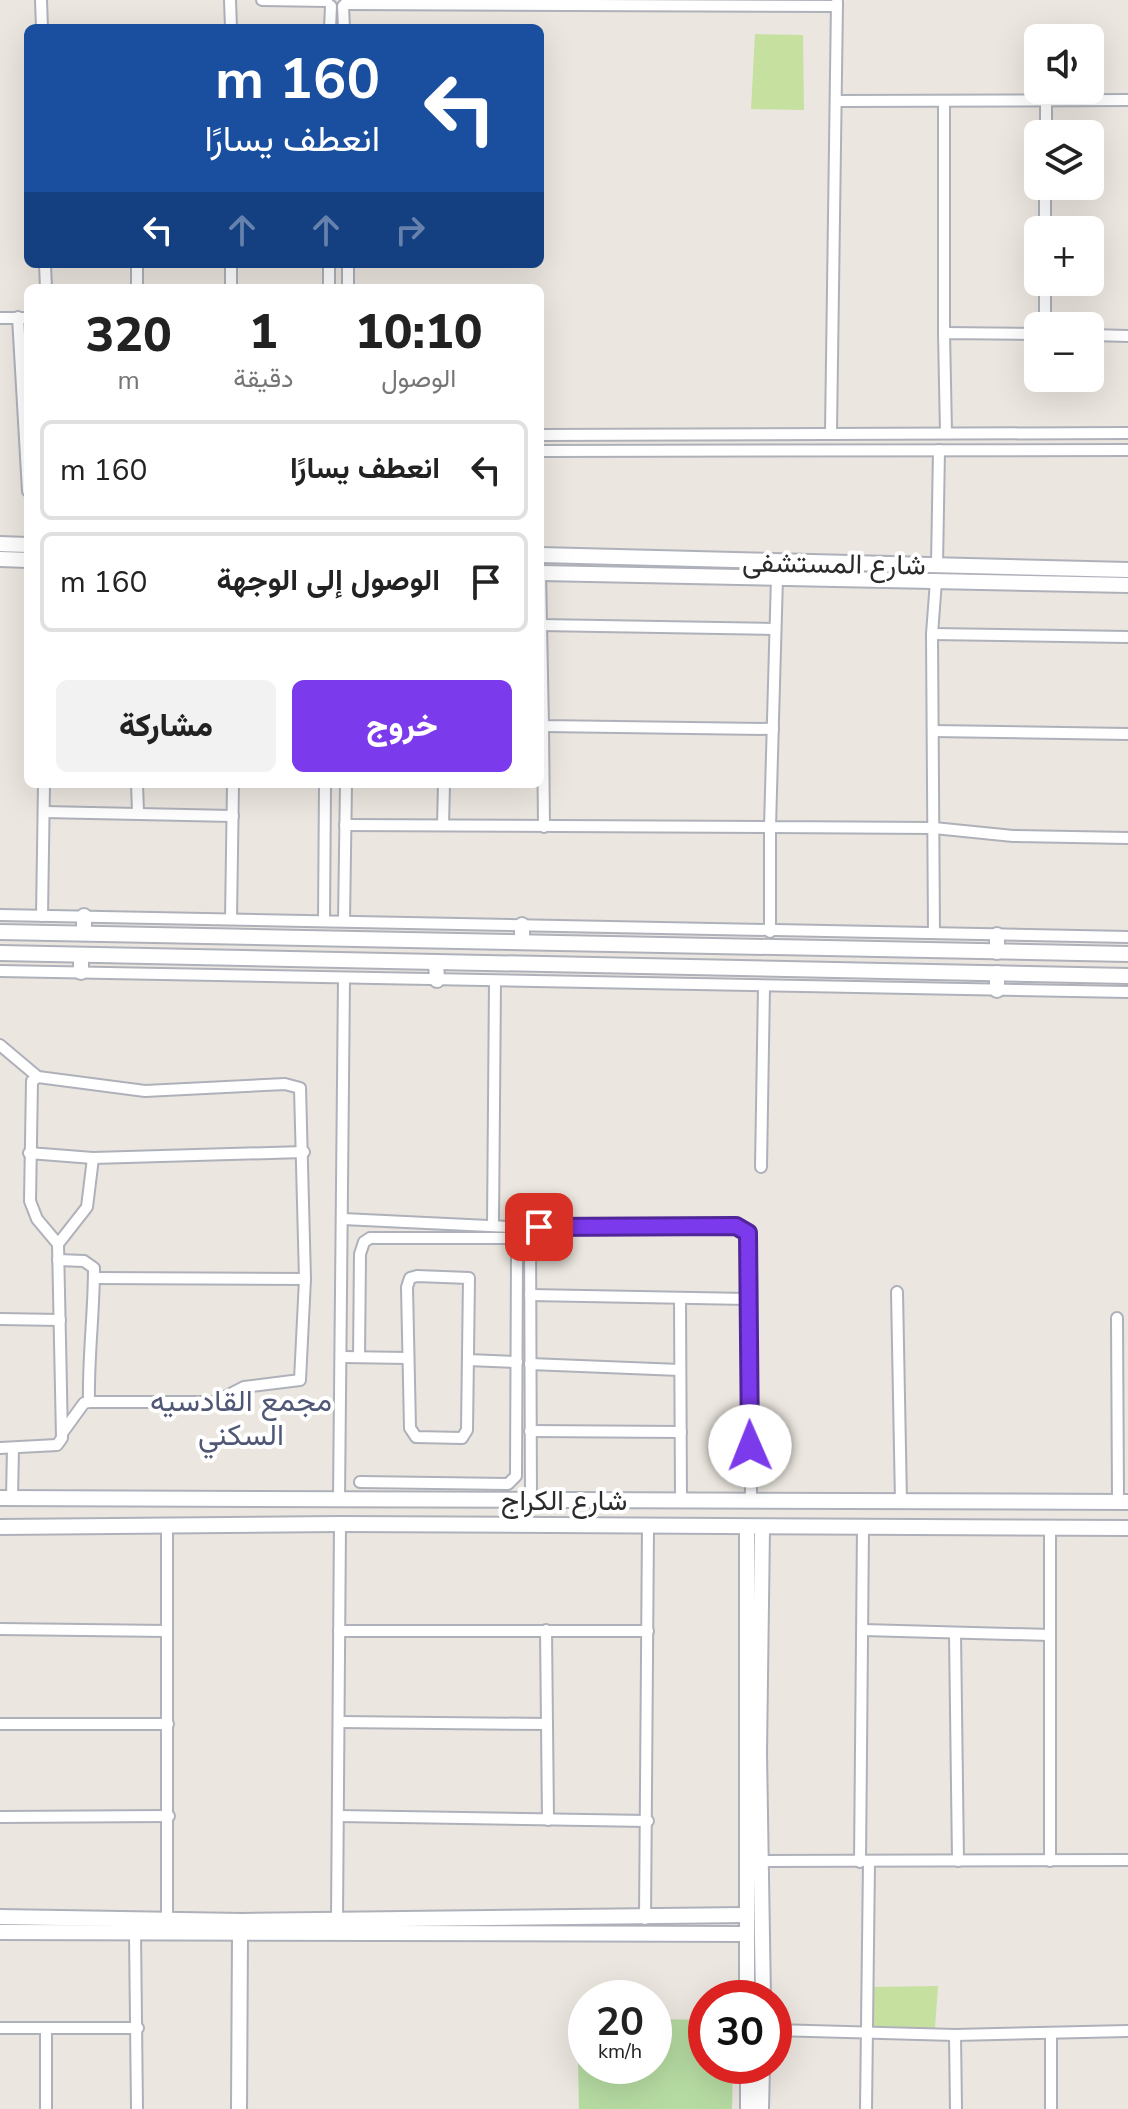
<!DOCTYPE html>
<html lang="ar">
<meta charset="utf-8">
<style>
body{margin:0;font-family:"Nunito Sans",Vazirmatn,sans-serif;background:#f2f2f2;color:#222;direction:rtl;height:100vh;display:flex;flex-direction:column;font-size:30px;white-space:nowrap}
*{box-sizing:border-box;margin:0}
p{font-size:26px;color:#767676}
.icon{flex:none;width:44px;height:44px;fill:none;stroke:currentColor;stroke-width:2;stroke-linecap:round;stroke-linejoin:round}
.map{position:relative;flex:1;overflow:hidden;direction:ltr}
.details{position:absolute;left:24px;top:284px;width:520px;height:504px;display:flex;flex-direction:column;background:#fff;border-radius:12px;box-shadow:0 8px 32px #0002;direction:rtl}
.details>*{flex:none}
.guide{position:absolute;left:24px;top:24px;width:520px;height:244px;border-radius:12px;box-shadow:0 8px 32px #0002;direction:rtl;background:#1a4fa0;color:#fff;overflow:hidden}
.buttons{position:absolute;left:1024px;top:24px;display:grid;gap:16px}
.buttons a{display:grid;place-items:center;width:80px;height:80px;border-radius:12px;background:#fff;box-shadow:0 8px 32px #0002;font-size:40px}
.speed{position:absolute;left:568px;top:1980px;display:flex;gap:16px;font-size:40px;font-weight:700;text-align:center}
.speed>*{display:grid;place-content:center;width:104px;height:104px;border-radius:50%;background:#fff;box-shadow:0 8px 32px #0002;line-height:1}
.speed small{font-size:20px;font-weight:400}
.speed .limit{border:12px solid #d22;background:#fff;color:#111}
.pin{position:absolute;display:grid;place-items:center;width:68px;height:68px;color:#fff;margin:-34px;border-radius:16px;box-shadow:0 4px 12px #0006}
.me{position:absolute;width:88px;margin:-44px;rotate:359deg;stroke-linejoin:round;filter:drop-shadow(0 0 6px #0008)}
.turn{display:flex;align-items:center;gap:28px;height:168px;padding:0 32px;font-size:36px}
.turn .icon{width:104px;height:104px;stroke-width:2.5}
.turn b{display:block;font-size:56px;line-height:68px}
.lanes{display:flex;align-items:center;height:76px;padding:0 32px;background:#0003;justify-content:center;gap:40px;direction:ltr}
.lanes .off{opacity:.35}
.eta{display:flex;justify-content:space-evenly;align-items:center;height:136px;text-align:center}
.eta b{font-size:48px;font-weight:800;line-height:56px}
.button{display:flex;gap:16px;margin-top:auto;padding:16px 32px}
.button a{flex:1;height:92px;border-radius:12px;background:#7c3aed;color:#fff;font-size:32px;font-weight:800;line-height:92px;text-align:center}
.button a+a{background:#f2f2f2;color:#222}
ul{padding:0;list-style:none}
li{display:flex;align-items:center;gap:24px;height:100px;margin:0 16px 12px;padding:0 16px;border:4px solid #e0e0e0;border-radius:12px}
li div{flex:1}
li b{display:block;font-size:30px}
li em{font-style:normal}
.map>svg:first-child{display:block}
.green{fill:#b6dba2}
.pitch{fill:#c6e19f}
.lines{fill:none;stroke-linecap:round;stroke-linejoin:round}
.street-casing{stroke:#afb1ba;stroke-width:14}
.secondary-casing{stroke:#afb1ba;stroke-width:18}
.street{stroke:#fff;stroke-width:10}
.secondary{stroke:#fff;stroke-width:14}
.route-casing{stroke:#51269a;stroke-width:20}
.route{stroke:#7c3aed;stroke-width:14}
.labels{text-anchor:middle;stroke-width:8;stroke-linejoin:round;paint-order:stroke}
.street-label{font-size:28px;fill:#2b2b2b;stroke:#fff}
.neighbourhood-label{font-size:30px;fill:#505876;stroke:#fff}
</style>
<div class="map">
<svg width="1128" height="2109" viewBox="0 0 1128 2109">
<rect width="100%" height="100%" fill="#ebe6df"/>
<path class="green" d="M577,2018H586V2066H654V2019L706,2020V2066H733L732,2109H579Z"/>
<g class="pitch">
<path d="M755,34L803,35L804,110L751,109Z"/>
<path d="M938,1986L935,2028L873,2026L872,1987Z"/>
</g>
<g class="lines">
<g class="street-casing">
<g id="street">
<path d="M41,0L42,28"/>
<path d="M230,0L231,28"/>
<path d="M262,0L327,1"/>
<path d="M345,4L837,6"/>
<path d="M343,6L344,28"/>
<path d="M330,28L331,6"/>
<path d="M838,101L1128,100"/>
<path d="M944,101V333"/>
<path d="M1046,134V100"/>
<path d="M1045,230V186"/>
<path d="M45,264L46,288"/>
<path d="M137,264V288"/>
<path d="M231,264V288"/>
<path d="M329,288V264"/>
<path d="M348,288V264"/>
<path d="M18,317L28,491"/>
<path d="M0,318H28"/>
<path d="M1045,326V282"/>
<path d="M1090,335L1128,336"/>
<path d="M831,432L837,2"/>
<path d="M946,433L944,333L1038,334"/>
<path d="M540,435L1128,433"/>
<path d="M540,451L1128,450"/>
<path d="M937,565L939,450"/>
<path d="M540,573L543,726L773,729"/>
<path d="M777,577L770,827L934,828L1013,836L1128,838"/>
<path d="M540,625L775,629"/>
<path d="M932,634L1128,637"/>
<path d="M543,726L544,827"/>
<path d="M933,731L1128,734"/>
<path d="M137,784L138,812"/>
<path d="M44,812L233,816"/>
<path d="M345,825L770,827V932"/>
<path d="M443,825L444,784"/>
<path d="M0,915L1128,937"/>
<path d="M42,916L44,784"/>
<path d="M231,919L233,784"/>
<path d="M324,920L325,784"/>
<path d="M344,921L346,784"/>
<path d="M934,933L932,634L936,581"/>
<path d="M0,971L1128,992"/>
<path d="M0,1045L38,1077L145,1091L285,1084L300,1088L305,1279L300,1380L244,1387L215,1402H89L84,1403L63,1432"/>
<path d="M38,1077L32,1081L30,1201L37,1219L58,1244"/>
<path d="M29,1153L93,1158L304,1152"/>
<path d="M761,1167L764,986"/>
<path d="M343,1219L530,1228"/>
<path d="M493,1226L495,981"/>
<path d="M58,1260L84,1261L94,1268C94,1314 88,1356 89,1402"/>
<path d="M417,1276L469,1278L467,1430L462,1438L416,1437L410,1428L407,1287L410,1278Z"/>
<path d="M94,1278L305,1279"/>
<path d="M897,1292L901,1502"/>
<path d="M530,1295L748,1299"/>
<path d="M680,1299L681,1501"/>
<path d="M1117,1318L1118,1502"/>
<path d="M0,1319L60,1320"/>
<path d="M343,1357L408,1358"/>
<path d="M359,1357L360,1254L364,1242L370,1238H508L514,1242L517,1254L516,1476L508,1484L360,1482"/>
<path d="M468,1360L517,1362"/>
<path d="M530,1364L680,1370"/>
<path d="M530,1431L681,1432"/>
<path d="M0,1448L57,1445L62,1438L58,1244L87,1207L93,1158"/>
<path d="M12,1498L13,1448"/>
<path d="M339,1499L344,978"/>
<path d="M531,1500L530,1228L736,1226L748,1233L749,1240L751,1500"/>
<path d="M167,1525V1921"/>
<path d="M0,1629L167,1631"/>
<path d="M546,1630L548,1820"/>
<path d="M863,1630L1049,1635"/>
<path d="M339,1631H648"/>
<path d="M955,1633L958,1861"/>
<path d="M339,1722L547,1724"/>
<path d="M0,1724H168"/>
<path d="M338,1816L648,1821"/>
<path d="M0,1817L169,1816"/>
<path d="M761,1861L1128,1860"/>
<path d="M1050,1861V1528"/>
<path d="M860,1862L863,1527"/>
<path d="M337,1919L340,1524"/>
<path d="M645,1919L648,1526"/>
<path d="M135,1933L137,2109"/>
<path d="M0,2028H46"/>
<path d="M774,2030L955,2035L1128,2031"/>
<path d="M1051,2033V2109"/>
<path d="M955,2035L956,2109"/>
<path d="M46,2109V2028H138"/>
<path d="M866,2109L869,1862"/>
</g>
</g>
<g class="secondary-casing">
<g id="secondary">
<path d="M0,544L28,545"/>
<path d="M540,555L1128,570"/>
<path d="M0,559L28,560"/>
<path d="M540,573L1128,585"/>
<path d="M84,916V933"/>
<path d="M0,932L1128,954"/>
<path d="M522,942V925"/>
<path d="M997,952V935"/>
<path d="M0,953L1128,976"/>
<path d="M81,955V972"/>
<path d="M436,962L437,980"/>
<path d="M997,990V973"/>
<path d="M0,1498L1128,1502"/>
<path d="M0,1527L340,1524L1128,1528"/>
<path d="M762,1528L759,1753L763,1998"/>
<path d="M0,1917L242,1921L745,1915"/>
<path d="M0,1932L745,1934"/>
<path d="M747,1998V1528"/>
<path d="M239,2109L240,1934"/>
<path d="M748,2109V2066"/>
<path d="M761,2109L762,2066"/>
</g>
</g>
<use href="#street" class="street"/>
<use href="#secondary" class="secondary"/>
</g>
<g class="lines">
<g class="route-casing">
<path id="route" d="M539,1227L736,1226L748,1233L750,1446"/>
</g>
<use href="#route" class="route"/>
</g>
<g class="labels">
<g class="street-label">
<text transform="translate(834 563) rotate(1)" y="10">شارع المستشفى</text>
<text x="564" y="1510">شارع الكراج</text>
</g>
<g class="neighbourhood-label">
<text x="241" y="1411">مجمع القادسيه<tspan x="241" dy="34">السكني</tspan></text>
</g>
</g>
</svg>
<div class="buttons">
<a><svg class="icon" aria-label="sound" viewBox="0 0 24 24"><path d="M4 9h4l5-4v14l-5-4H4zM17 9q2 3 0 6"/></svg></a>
<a><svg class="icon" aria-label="layers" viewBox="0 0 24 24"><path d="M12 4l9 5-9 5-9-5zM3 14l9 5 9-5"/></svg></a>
<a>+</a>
<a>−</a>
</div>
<div class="speed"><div>20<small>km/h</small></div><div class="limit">30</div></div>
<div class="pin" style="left:539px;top:1227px;background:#d93025"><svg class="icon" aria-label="arrive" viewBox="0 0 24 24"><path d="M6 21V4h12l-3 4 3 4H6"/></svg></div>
<svg class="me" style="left:750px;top:1446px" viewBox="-20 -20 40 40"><circle r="19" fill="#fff"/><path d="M0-13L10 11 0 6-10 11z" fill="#7c3aed"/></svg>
<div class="guide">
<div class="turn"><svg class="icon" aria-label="left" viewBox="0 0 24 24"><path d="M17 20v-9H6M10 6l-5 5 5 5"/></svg><div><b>160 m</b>انعطف يسارًا</div></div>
<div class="lanes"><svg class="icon" aria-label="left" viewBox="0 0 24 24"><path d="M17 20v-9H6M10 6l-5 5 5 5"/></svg><svg class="icon off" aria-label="ahead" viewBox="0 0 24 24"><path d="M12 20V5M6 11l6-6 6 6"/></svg><svg class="icon off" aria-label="ahead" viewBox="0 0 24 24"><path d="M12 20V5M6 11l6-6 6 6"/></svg><svg class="icon off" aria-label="right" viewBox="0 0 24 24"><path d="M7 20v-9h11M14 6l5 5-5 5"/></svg></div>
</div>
<section class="details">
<div class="eta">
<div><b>10:10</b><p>الوصول</p></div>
<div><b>1</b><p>دقيقة</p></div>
<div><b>320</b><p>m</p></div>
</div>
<ul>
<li><svg class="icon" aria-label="left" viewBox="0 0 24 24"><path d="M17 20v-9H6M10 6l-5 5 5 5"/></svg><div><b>انعطف يسارًا</b></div><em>160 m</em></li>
<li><svg class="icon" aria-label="arrive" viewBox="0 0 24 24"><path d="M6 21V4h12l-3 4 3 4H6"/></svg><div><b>الوصول إلى الوجهة</b></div><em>160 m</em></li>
</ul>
<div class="button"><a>خروج</a><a>مشاركة</a></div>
</section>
</div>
